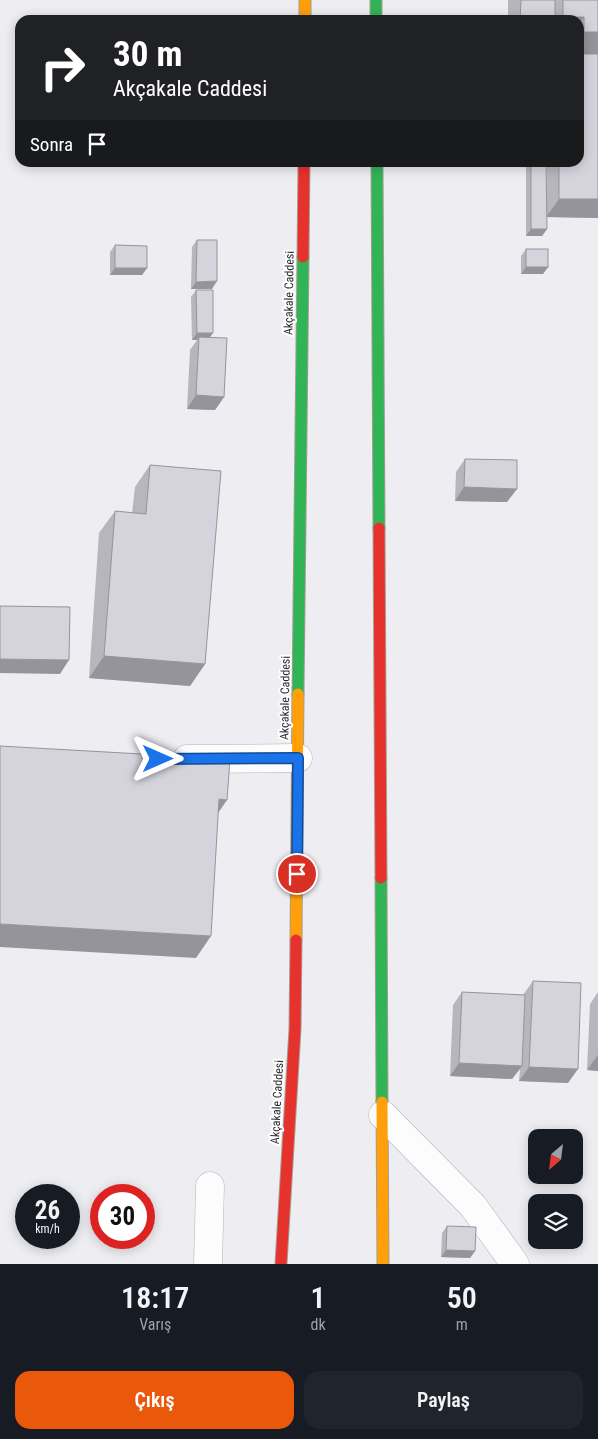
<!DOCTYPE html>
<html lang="tr">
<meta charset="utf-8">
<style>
body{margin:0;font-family:"Roboto Condensed",sans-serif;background:#20242c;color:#f1f3f6;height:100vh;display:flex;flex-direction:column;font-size:19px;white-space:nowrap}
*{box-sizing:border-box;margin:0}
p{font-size:16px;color:#9ea1a6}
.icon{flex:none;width:28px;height:28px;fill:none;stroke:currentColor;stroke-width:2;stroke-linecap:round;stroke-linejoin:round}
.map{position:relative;height:1264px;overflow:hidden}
.details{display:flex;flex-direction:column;background:#171b24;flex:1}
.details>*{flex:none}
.top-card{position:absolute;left:15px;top:15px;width:569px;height:152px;border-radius:15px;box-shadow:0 2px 12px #0003;background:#202124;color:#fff;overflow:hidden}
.needle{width:32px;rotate:208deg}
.controls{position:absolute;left:528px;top:1129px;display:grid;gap:10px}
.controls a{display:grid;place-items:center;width:55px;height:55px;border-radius:10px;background:#171b24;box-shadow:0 2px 12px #0003;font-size:25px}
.speed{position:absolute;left:15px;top:1184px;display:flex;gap:10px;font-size:25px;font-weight:700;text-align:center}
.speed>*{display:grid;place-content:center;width:65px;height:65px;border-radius:50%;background:#171b24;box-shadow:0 2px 12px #0003;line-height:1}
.speed small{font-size:12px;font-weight:400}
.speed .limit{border:8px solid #d22;background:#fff;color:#111}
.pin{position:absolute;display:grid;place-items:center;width:42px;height:42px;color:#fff;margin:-21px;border:2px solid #fff;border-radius:50%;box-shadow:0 1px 5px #0007}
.me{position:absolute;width:55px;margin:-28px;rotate:90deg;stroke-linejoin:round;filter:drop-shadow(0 0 4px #0008)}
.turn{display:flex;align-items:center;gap:18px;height:105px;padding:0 15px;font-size:22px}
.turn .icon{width:65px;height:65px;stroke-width:2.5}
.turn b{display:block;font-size:35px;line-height:42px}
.then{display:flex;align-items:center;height:48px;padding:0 15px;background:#0003;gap:10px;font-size:19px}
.eta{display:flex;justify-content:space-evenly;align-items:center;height:85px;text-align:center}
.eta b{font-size:30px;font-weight:600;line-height:35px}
.primary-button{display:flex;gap:10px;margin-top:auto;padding:10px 15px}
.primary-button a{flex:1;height:58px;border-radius:15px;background:#ea580c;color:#fff;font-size:20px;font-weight:600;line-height:58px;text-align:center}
.primary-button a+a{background:#20242c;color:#f1f3f6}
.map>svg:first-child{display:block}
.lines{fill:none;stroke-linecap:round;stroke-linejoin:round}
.street-casing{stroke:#b3b3b6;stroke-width:29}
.fast-casing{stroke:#a79d93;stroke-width:13}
.slow-casing{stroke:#a79d93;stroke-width:13}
.jam-casing{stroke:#a79d93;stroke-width:13}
.street{stroke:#fcfcfd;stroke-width:28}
.fast{stroke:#30b455;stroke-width:11}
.slow{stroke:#ff9f0a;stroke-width:11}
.jam{stroke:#e5322d;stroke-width:11}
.wall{fill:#b7b6bd}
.shaded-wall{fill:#95949a}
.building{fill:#d5d4dc;stroke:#95949a}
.route-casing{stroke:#114b97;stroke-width:12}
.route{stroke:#1a73e8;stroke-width:9}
.labels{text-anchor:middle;stroke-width:4;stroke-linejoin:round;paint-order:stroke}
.street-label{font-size:12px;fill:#2a2a2d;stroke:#fff}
</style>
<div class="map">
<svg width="598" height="1264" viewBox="0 0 598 1264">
<rect width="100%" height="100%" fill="#ededf2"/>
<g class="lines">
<g class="street-casing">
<g id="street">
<path d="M187,759L298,758"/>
<path d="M383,1115L473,1206L515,1264"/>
<path d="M208,1264L210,1186"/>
</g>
</g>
<g class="fast-casing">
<g id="fast">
<path d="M376,0V20"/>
<path d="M377,162L379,528"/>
<path d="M298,694L303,257"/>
<path d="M381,878L382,1102"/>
</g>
</g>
<g class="slow-casing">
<g id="slow">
<path d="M305,0V20"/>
<path d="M296,940L298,694"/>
<path d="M382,1102L383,1264"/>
</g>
</g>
<g class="jam-casing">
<g id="jam">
<path d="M303,257L304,162"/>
<path d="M379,528L381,878"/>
<path d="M281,1264L295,1029L296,940"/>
</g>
</g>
<use href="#street" class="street"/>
<use href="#fast" class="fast"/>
<use href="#slow" class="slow"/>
<use href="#jam" class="jam"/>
</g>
<g class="wall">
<path d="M508,0H598V54H579V20H508Z"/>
<path d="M528,162H531L546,205L547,162H579L598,218L546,217L547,229L542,236H526V166Z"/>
<path d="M197,240L212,289H191L192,247Z"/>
<path d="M115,245L147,268L142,275H110V252Z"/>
<path d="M526,249L548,267L543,274H521V256Z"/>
<path d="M196,290L210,337L224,397L215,410L187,409L190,350L197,340H192L191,297Z"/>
<path d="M465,459L507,502L455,501L456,472Z"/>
<path d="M150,465L205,664L190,686L89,678L99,533L115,511L132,513L135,487Z"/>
<path d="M533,981L568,1083L519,1081L520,1069L512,1079L450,1076L453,1005L462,992L523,995Z"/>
<path d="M598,992V1071L587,1070L590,1004Z"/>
<path d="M447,1226L475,1251L470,1258L441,1257L442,1233Z"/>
</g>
<g class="shaded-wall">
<path d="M563,17H584L579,25V20H561Z"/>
<path d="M584,32H598V54H579V40Z"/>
<path d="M559,199H598V218L546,217Z"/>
<path d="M531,229H547L542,236H526Z"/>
<path d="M526,267H548L543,274H521Z"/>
<path d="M115,268H147L142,275H110Z"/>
<path d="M217,281L212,289H191L196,282Z"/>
<path d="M197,333H213L208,340L199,337L197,340H192Z"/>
<path d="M196,395L224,397L215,410L187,409Z"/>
<path d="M464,487L517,489L507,502L455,501Z"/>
<path d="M104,656L205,664L190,686L89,678Z"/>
<path d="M0,659L69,660L60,674L0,673Z"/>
<path d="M219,799L227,800L212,822Z"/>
<path d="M0,924L211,936L196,958L0,947Z"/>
<path d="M598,1055V1071L587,1070Z"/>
<path d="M459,1063L522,1066L512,1079L450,1076Z"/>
<path d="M529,1067L578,1069L568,1083L519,1081Z"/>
<path d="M446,1250L475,1251L470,1258L441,1257Z"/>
</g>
<g class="building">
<path d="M521,0H555V20H520Z"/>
<path d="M563,0H598V32H584V17H563Z"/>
<path d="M579,54H598V199H559V162H579Z"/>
<path d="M531,162H546L547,229H531Z"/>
<path d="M197,240H217V281L196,282Z"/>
<path d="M115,245L147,246V268H115Z"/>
<rect x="526" y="249" width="22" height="18"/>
<path d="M196,290H213V333H197Z"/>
<path d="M199,337L227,338L224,397L196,395Z"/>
<path d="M465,459L517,460V489L464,487Z"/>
<path d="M150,465L221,471L205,664L104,656L115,511L146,514Z"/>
<path d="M0,606L70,607L69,660L0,659Z"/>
<path d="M0,746L230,759L227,800L219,799L211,936L0,924Z"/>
<path d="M533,981L581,983L578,1069L529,1067Z"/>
<path d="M462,992L525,995L522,1066L459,1063Z"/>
<path d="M447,1226L476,1227L475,1251L446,1250Z"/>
</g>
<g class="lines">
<g class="route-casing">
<path id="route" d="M158,759L298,758L297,874"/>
</g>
<use href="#route" class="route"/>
</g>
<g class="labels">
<g class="street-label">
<text transform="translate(289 293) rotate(-89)" y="4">Akçakale Caddesi</text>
<text transform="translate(285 698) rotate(-89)" y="4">Akçakale Caddesi</text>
<text transform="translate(277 1102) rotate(-87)" y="4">Akçakale Caddesi</text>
</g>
</g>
</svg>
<div class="controls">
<a><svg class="needle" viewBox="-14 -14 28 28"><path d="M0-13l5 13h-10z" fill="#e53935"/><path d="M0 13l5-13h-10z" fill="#9ea1a6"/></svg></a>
<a><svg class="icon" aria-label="layers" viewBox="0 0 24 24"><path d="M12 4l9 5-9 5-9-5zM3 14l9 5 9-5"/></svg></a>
</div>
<div class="speed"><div>26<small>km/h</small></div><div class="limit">30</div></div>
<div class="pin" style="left:297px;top:874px;background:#d93025"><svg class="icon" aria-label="arrive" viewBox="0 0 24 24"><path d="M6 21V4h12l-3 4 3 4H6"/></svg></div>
<svg class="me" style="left:158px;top:759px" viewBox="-20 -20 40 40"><path d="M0-17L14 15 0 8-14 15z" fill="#1a73e8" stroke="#fff" stroke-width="4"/></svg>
<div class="top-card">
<div class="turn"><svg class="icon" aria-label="right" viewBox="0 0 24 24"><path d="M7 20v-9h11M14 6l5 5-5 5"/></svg><div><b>30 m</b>Akçakale Caddesi</div></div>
<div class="then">Sonra<svg class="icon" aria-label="arrive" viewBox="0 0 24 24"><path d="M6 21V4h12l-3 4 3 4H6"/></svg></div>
</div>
</div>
<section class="details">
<div class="eta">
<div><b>18:17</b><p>Varış</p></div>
<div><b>1</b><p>dk</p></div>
<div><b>50</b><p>m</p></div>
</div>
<div class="primary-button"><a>Çıkış</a><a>Paylaş</a></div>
</section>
